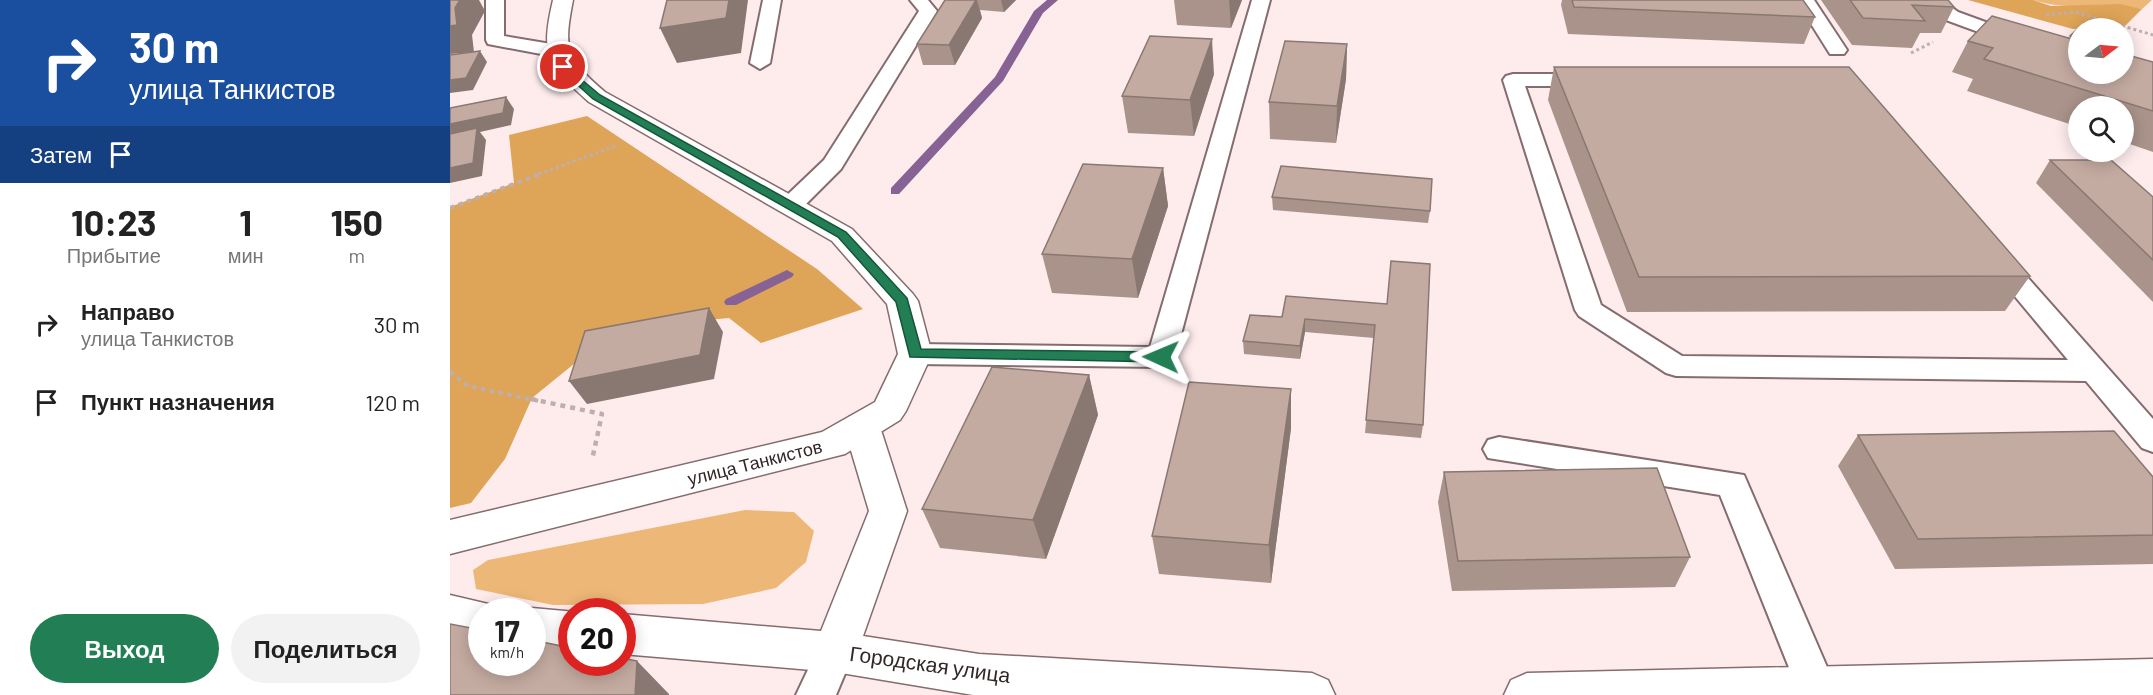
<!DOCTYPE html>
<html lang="ru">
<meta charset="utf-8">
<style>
body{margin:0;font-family:Barlow,sans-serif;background:#f2f2f2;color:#222;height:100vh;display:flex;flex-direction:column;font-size:22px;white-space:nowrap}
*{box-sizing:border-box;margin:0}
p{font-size:20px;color:#767676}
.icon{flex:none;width:33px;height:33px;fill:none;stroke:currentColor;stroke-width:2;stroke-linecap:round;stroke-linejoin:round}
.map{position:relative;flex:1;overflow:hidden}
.sheet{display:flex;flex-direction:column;background:#fff;width:450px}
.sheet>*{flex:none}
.guide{background:#1a4fa0;color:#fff;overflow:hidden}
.needle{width:39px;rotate:74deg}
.buttons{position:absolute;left:1618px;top:18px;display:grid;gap:12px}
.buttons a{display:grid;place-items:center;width:66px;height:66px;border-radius:50%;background:#fff;box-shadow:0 3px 15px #0003;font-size:30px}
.speed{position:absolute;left:18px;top:598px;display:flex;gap:12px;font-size:30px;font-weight:700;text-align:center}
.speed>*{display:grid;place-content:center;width:78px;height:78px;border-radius:50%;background:#fff;box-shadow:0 3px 15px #0003;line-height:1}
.speed small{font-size:15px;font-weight:400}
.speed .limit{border:9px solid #d22;background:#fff;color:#111}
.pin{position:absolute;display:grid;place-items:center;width:51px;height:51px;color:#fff;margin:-26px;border:3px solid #fff;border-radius:50%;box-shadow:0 2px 6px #0007}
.me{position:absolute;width:66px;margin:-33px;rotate:271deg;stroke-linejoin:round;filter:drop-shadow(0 0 4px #0008)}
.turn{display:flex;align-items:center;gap:21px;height:126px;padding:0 30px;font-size:27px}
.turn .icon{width:78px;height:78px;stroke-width:2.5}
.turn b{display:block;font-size:42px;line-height:51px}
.then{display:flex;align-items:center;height:57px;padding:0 30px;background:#0003;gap:12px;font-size:22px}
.eta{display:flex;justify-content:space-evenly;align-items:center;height:102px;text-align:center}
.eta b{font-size:36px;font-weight:700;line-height:42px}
.button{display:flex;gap:12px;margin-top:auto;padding:12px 30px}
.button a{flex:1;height:69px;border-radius:36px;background:#227f55;color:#fff;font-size:24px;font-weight:700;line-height:69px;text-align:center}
.button a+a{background:#f2f2f2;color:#222}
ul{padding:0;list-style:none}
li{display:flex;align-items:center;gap:18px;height:78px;padding:0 30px}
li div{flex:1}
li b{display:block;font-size:22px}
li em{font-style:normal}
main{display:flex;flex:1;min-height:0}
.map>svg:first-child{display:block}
.green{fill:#edb877}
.forest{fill:#dea458}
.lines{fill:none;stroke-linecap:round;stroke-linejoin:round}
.stream{fill:#876294;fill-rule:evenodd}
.service-casing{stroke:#856c6e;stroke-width:4}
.minor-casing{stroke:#856c6e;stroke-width:3}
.secondary-casing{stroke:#856c6e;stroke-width:3}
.path-far2{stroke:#beaeaf;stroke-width:3;stroke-dasharray:3 3;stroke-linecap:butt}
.path-far1{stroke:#beaeaf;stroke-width:4;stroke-dasharray:4.5 4.5;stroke-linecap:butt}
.path{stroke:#beaeaf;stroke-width:4.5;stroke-dasharray:5 5;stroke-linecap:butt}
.service{fill:#fff;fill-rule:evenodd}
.minor{fill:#fff;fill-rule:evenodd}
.secondary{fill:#fff;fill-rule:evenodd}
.wall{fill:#a9938a}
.shaded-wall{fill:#897871}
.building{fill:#c4aba1;stroke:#897871;stroke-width:1.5}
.route{fill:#227f55;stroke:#165337;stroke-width:1.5}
.labels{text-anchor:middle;stroke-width:6;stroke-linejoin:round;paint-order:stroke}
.street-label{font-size:18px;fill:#312727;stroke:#fefefe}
.near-street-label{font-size:21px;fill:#312727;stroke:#fefefe}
</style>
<main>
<section class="sheet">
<div class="guide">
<div class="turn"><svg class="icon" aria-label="right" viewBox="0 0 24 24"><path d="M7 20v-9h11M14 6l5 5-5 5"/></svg><div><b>30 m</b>улица Танкистов</div></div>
<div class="then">Затем<svg class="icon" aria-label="arrive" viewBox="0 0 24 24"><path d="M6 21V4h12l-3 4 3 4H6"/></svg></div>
</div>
<div class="eta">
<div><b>10:23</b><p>Прибытие</p></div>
<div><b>1</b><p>мин</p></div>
<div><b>150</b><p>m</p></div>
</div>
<ul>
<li><svg class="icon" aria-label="right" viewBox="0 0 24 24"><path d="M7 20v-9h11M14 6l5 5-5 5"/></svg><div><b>Направо</b><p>улица Танкистов</p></div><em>30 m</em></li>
<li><svg class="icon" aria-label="arrive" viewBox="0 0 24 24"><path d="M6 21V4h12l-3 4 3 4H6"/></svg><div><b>Пункт назначения</b></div><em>120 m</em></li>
</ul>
<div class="button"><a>Выход</a><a>Поделиться</a></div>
</section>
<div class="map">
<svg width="1703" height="695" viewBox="0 0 1703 695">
<rect width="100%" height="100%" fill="#feeced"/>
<g class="green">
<path d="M1583,0H1702L1692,9C1655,2 1619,12 1583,0Z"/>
<path d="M295,510L344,512L364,531L356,562L326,588L253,604L103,605L26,589L23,570L38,560Z"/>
</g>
<g class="forest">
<path d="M1518,0H1583L1601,6L1670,4L1692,9L1673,28L1623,29Z"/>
<path d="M137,116L367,269L413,309L311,343L279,318L193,326L135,355L82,398L55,459L21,503L0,508V207L64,183L59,135Z"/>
</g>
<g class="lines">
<g class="stream">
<path d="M597,0H608L593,13L553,81L449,194H441V188L545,77L584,11Z"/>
<path d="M337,270L344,274L342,277L286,305H276L274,302L276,299Z"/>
</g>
<g class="service-casing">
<g id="service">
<path d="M36,0H54V36L107,45L117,51L107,57L38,44L36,40Z"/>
<path d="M313,0H331L320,63L310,69L300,63Z"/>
<path d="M460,0H478L487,11L391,169L350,210L341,212L332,210L329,205L332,200L374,160L469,11Z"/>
<path d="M802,0H820L725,357L721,364L711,367L465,364L455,361L451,354L455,347L465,344L700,347Z"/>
<path d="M1346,0H1364L1397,50L1394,54H1380Z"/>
<path d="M1470,0H1491L1508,12L1629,56V69L1496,20Z"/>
<path d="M1063,74H1141L1148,76L1151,80L1148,84L1141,86H1075L1151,305L1232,356L1618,360L1533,258L1537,252L1546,250L1555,252L1703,419V452L1692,448L1636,381L1226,376L1216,373L1129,316L1125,310L1053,80L1056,76Z"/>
<path d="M1049,437L1294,475L1386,688L1382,695H1350L1270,495L1038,458L1033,449L1038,440Z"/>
<path d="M385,634L398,640L404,652L386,695H346L372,640Z"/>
</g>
</g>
<g class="minor-casing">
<g id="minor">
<path d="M412,413L425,417L430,427L457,511L413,636L529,654L862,673L878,680L885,695H523L385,672L172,654V614L371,631L419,511L394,427L399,417Z"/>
<path d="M0,595L47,606L50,612H32V639L0,633Z"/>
<path d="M82,608L126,612H122V650L82,647V612H70Z"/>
<path d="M1703,659V695H1054L1061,680L1077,673Z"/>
</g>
</g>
<g class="secondary-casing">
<path id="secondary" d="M103,0H123C113,51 116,58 155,92L402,229L463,294L468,301L482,354L456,411L450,420L395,454L0,554V520L372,432L425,402L448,354L437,304L382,241L139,102C97,65 90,56 103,0Z"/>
</g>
<g class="path-far2">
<path d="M1596,15L1626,12L1703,35"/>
<path d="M1461,53L1483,42"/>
<path d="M89,174L165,146"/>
</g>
<g class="path-far1">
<path d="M0,208L93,173"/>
<path d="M0,372L18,386L89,401"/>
</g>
<path class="path" d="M81,399L152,414L142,460"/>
<use href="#service" class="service"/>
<use href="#minor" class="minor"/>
<use href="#secondary" class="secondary"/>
</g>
<g class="wall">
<path d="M495,0H566L554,12L530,10L532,18L505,65H473L467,44Z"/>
<path d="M724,0H792L781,28L727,25Z"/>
<path d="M1112,0H1353L1365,17L1354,44L1118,34L1111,5Z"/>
<path d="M1371,0H1498L1504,7L1491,33H1470L1462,48L1402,45Z"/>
<path d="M1629,28V74L1703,62V152L1674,142V106H1629V127L1517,91L1523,79L1502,72L1518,41L1619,38Z"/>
<path d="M897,44L896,79L886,143L820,139L819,102Z"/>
<path d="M1104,67L1580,276L1555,311L1177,312L1098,100Z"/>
<path d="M764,74L744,136L678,133L672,96Z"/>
<path d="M1600,160L1703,197V302L1586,183Z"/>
<path d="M713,168L718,206L688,298L602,293L592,254Z"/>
<path d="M822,197L980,211L978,223L823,210Z"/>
<path d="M937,304L973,425L971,438L915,433L924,338L855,332L850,359L794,354L793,341L832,317Z"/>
<path d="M639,375L648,415L596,559L490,548L472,509Z"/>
<path d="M841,389V428L821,583L709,574L702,536Z"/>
<path d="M1408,435L1703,477V564L1445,569L1388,466Z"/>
<path d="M994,472L1240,557L1225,587L1002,591L988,502Z"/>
</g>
<g class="shaded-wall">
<path d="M10,0H29L35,11L22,35L24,52L0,54V26L5,8Z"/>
<path d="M279,0H298L291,53L227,63L210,28Z"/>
<path d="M526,0H527L532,18L505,65L499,45Z"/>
<path d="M551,0H566L554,12Z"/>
<path d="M779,0H792L781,28Z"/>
<path d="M762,39L764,74L744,136L740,100Z"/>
<path d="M897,44L896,79L886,143L887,106Z"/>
<path d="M30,51L37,62L23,90L0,93V80Z"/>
<path d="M56,97L64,109L61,125L30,132L36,140L32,176L0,183V124Z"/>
<path d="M713,168L718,206L688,298L682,259Z"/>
<path d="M259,308L273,332L264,379L137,404L119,381Z"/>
<path d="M855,319V332L850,359V346Z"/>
<path d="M639,375L648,415L596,559L583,520Z"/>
<path d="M841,389V428L821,583L819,545Z"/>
<path d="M187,661L219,694V695H185Z"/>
</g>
<g class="building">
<path d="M0,0H10L5,8L7,25L0,26Z"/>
<path d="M217,0H279L276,18L210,28Z"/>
<path d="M495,0H526L499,45L467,44Z"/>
<path d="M1122,0H1353L1365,17L1124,7Z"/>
<path d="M1400,0H1498L1504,7L1462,5L1475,21L1413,18Z"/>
<path d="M1542,16L1629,41V74H1674V54L1703,62V111L1534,59L1543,48L1518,41Z"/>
<path d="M1634,23L1654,28H1629V39L1620,36Z"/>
<path d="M700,36L762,39L740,100L672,96Z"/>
<path d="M835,41L897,44L887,106L819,102Z"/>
<path d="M30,51L16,78L0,80V55Z"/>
<path d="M1104,67H1399L1580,276L1189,277Z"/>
<path d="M56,97L53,113L0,124V108Z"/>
<path d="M27,128L23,163L0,168V134Z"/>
<path d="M1600,160H1661L1703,197V260Z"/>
<path d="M633,164L713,168L682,259L592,254Z"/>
<path d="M831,166L982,179L980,211L822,197Z"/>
<path d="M941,261L980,264L973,425L916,420L925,325L855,319L850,346L793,341L800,315L832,317L836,296L937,304Z"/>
<path d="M259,308L250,355L119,381L135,331Z"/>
<path d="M542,367L639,375L583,520L472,509Z"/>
<path d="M739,382L841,389L819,545L702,536Z"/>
<path d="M1664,431L1703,477V535L1468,539L1408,435Z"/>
<path d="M1207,468L1240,557L1008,561L994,472Z"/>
<path d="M0,624L32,630V663H82V640L122,648V663H172V658L187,661L185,695H0Z"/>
</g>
<path class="route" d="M113,64L150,95L396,232L457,298L471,349L711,352L718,357L711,362L460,357L446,302L388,237L143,99L110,69V65Z"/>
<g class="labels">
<g class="street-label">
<text transform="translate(305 463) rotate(-14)" y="6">улица Танкистов</text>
</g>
<g class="near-street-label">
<text transform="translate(480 665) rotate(8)" y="7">Городская улица</text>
</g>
</g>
</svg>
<div class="buttons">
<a><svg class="needle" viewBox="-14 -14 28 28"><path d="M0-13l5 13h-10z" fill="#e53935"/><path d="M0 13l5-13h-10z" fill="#767676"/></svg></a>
<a><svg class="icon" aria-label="search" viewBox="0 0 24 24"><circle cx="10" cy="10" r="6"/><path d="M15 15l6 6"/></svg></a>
</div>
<div class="speed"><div>17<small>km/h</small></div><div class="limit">20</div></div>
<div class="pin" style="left:113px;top:67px;background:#d93025"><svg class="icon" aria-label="arrive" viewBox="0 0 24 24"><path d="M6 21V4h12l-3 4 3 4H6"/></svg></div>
<svg class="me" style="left:711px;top:357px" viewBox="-20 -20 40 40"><path d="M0-17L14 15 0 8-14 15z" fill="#227f55" stroke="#fff" stroke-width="4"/></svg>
</div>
</main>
